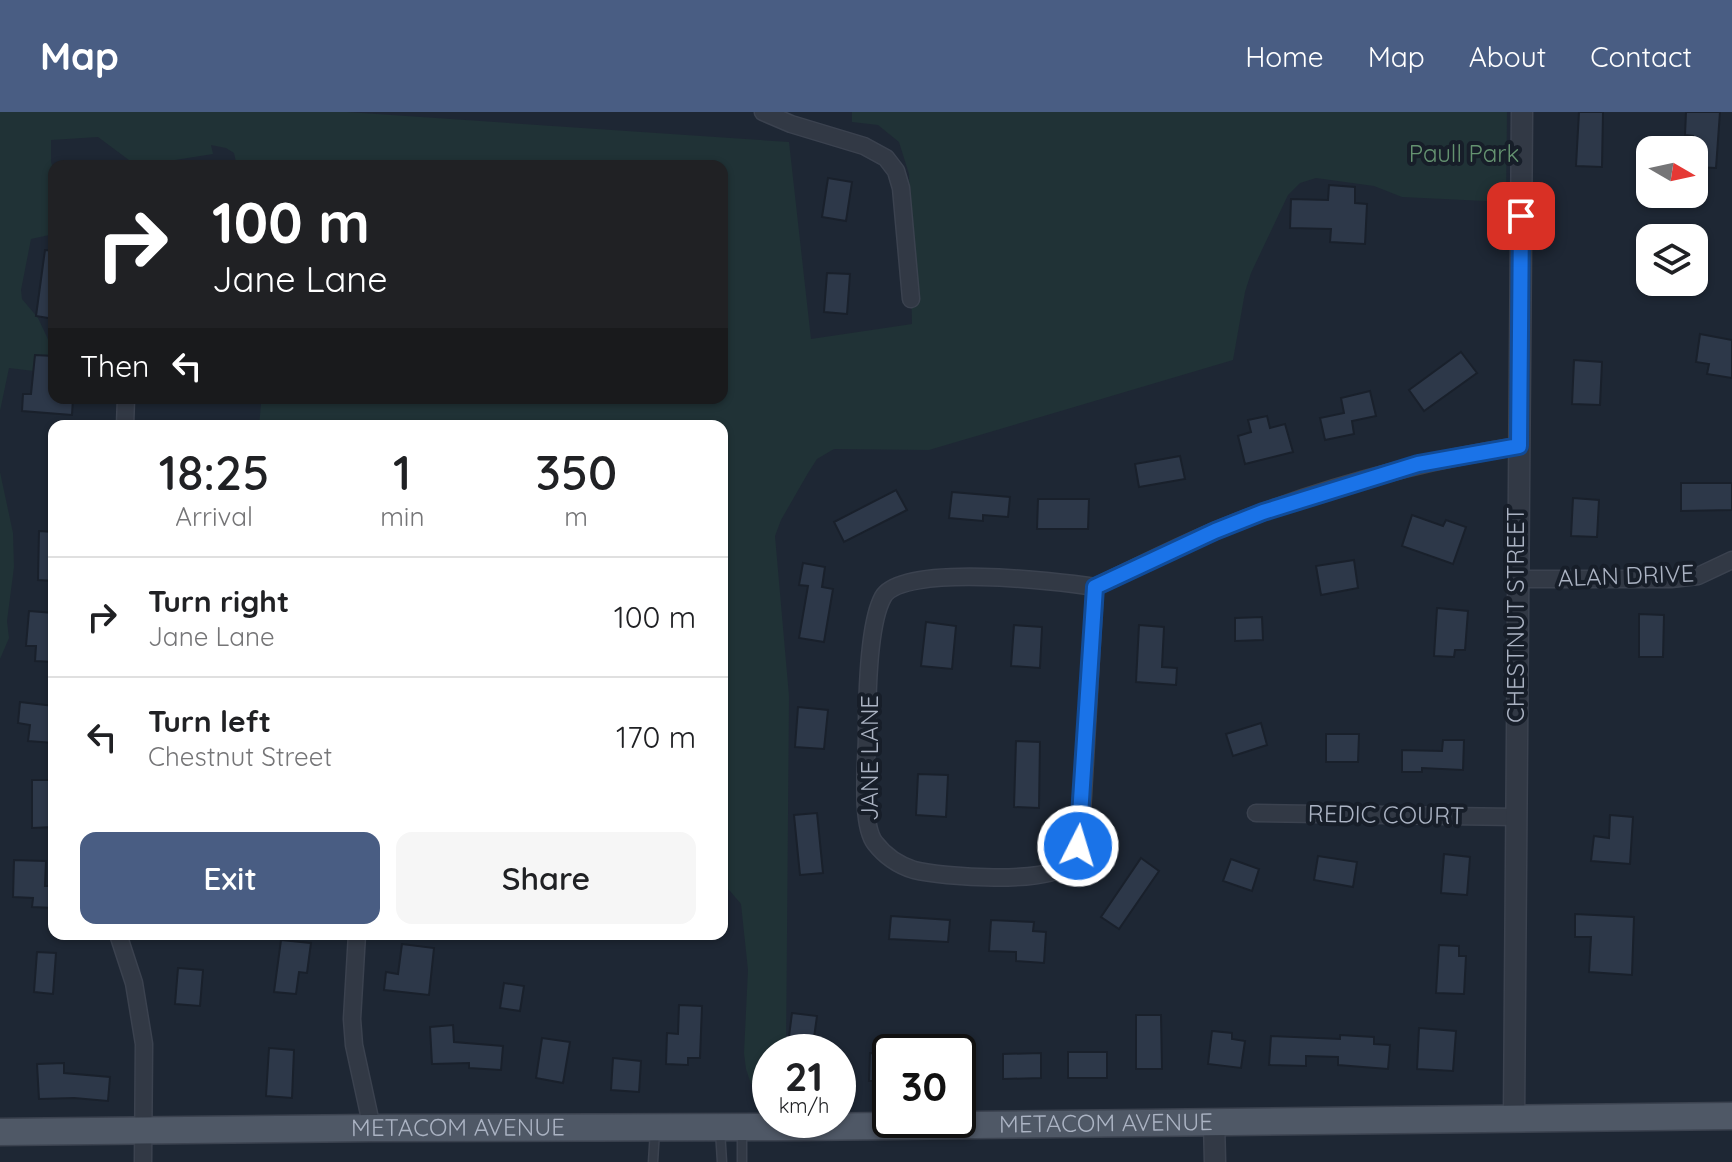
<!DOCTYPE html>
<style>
body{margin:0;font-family:Quicksand,sans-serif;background:#f6f6f6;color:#202124;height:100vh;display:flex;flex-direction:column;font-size:30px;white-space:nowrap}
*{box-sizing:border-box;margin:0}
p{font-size:26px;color:#757577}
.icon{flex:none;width:44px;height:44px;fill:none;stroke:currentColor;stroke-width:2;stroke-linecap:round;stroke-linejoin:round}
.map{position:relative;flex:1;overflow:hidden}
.panel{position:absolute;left:48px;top:308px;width:680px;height:520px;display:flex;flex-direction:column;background:#fff;border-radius:16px;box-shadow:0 2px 6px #0004}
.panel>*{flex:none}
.top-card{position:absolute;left:48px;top:48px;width:680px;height:244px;border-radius:16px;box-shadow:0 2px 6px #0004;background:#202124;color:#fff;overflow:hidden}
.needle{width:52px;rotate:99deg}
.fabs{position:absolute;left:1636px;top:24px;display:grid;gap:16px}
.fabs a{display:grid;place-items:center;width:72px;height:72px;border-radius:16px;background:#fff;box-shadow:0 2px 6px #0004;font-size:40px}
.speed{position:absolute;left:752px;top:922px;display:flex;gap:16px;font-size:40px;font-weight:700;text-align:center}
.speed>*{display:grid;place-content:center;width:104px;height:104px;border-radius:50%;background:#fff;box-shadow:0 2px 6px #0004;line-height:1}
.speed small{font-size:20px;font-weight:400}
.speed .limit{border:4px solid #111;border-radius:12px;background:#fff;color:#111}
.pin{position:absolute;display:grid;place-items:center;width:68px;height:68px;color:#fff;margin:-34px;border-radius:16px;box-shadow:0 4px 12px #0006}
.me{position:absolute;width:88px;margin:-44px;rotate:5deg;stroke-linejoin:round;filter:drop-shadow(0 0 6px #0008)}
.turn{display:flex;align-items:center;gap:28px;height:168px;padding:0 32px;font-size:36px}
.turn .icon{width:104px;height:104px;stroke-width:2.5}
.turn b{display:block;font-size:56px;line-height:68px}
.then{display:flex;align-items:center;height:76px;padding:0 32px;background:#0003;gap:16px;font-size:30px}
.eta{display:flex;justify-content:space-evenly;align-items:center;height:136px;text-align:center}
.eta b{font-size:48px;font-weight:600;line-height:56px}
.cta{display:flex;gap:16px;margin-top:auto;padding:16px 32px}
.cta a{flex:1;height:92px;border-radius:16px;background:#495d83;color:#fff;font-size:32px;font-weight:600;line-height:92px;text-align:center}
.cta a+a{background:#f6f6f6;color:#202124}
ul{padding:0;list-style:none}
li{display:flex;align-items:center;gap:24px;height:120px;padding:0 32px;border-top:2px solid #e0e0e0}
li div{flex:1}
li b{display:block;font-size:30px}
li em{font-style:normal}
header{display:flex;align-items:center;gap:48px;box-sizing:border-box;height:112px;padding:0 40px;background:#495d83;color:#fff}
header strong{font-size:38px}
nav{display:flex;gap:44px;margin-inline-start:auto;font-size:28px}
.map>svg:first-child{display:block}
.green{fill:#203236}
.building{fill:#2d3849;stroke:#19202b;stroke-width:2}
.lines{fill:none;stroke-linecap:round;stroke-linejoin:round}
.service-casing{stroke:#3b424f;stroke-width:11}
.minor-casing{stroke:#3b424f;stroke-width:19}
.tertiary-casing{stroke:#3b424f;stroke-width:23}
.primary-casing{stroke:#3b424f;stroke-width:29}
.service{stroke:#323945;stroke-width:8}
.minor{stroke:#323945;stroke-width:16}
.tertiary{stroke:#323945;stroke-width:20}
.primary{stroke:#4f5866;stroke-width:26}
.route-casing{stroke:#114b97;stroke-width:20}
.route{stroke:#1a73e8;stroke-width:14}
.labels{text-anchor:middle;stroke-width:8;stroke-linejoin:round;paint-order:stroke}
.park-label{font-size:24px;fill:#649270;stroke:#171e29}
.street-label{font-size:24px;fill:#abb3c3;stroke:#171e29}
</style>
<header>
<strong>Map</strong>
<nav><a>Home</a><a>Map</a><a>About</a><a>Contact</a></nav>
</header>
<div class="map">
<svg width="1732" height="1050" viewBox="0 0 1732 1050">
<rect width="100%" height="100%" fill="#1e2734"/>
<g class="green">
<path d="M0,0H347L789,30L811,227L912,212L909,62L899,30L878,13L852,10V0H1507L1506,90L1402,85L1374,74L1316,66L1300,71L1288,83L1251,161L1245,180L1233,248L929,338L834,337L817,347L808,361L781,408L775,424L789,584L786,940H770V981L751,972L746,957L744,941L748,858L741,792L730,779L722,774V314H259L261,292L254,286H722V54H237L234,41L226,36L211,33L213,42L137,54L98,25L51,28V50L54,59V122L31,127L21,178L22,187L38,206L54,240V249L34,259L9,256L0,299Z"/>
<path d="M0,360L13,421L14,455L7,509L9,526L0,547Z"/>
</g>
<g class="building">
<path d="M1579,0H1603L1602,55L1576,54Z"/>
<path d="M1686,0H1720L1716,56L1694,55L1693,24L1685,23Z"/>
<path d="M828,66L852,70L846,109L822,105Z"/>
<path d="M1329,73L1355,75V91L1367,92L1365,132L1330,130L1331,117L1290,116L1291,87L1328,88Z"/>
<path d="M45,138L54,139V207L36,204Z"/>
<path d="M827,161L850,162L847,202L824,200Z"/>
<path d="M1700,222L1732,228V266L1707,262L1709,252L1696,250Z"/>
<path d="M1461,240L1477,261L1424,299L1409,278Z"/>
<path d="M35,243L54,244V286H73L72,303L22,299L23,282H31Z"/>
<path d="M1574,248L1602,250L1600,293L1572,292Z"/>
<path d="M1370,279L1376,304L1352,309L1354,322L1325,328L1320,306L1344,301L1341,286Z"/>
<path d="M1267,304L1270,316L1285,312L1293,340L1245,352L1238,324L1251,320L1248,308Z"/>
<path d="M1180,344L1185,367L1139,375L1135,352Z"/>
<path d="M1681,371H1732V398L1681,399Z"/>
<path d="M896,378L907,398L844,430L834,410Z"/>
<path d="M952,380L1010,385L1008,405L983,403V409L949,406Z"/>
<path d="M1573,386L1599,388L1597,425L1571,424Z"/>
<path d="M1038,387H1089L1088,417H1037Z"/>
<path d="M1412,403L1443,414L1446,408L1466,415L1453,452L1402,434Z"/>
<path d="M39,419L54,420V469L38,468Z"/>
<path d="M1354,448L1358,476L1321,483L1316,454Z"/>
<path d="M803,451L825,455L822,475L833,477L824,530L799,526L808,474L799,473Z"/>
<path d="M1437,496L1468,499L1465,538H1455L1454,545L1434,544Z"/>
<path d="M29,499L54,501V550L35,549L36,534H26Z"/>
<path d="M1639,502L1664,503L1663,545H1639Z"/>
<path d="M1262,505L1263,528L1235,529V506Z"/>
<path d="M926,510L956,514L952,557L921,554Z"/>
<path d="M1014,513L1042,515L1040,556L1011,554Z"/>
<path d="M1139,513L1164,515L1162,555L1177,556L1176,573L1136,570Z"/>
<path d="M20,590L54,594V631L28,629L30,613L18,611Z"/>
<path d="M798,595L828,598L824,637L795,635Z"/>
<path d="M1261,611L1267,633L1233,644L1226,622Z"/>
<path d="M1326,622H1359L1358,650H1326Z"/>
<path d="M1443,628H1464L1463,658L1422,656V660H1402V638L1442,639Z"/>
<path d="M1016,629L1040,630L1039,696L1014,695Z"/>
<path d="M918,662L948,663L946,705L916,703Z"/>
<path d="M32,668H54V715L32,716Z"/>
<path d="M817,701L823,761L800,763L794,703Z"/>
<path d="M1610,703L1633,705L1630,752L1591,749L1594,724L1609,726Z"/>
<path d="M1444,742L1470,745L1467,783L1441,781Z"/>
<path d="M1318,744L1357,750L1353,775L1314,768Z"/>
<path d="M1141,746L1159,759L1119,817L1101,805Z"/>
<path d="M1231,747L1259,757L1252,779L1223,769Z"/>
<path d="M14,748L46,749L45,774H54V796L32,795L33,786L13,785Z"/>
<path d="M1575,802L1634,805L1632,863L1589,860L1591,825H1575Z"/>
<path d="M891,804L950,808L948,830L889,827Z"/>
<path d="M991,808L1034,810L1033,819L1046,820L1044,851L1016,849V840L989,839Z"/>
<path d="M281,828L311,831L307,861L299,860L296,882L274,880Z"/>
<path d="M402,832L434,836L429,883L384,878L386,860L398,862Z"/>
<path d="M1439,833L1459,834V844H1466L1464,882L1436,881Z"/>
<path d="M37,840L56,841L53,882L34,880Z"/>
<path d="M178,856L203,858L200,894L175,892Z"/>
<path d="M504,871L524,874L520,899L500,896Z"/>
<path d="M679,893L702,894L700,946H688V953L666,952L667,921L678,922Z"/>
<path d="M792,901L817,904L812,940H787Z"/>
<path d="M1136,903H1161L1162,957H1136Z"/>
<path d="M453,913L454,930L503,934L501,958L469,956V951L432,952L430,915Z"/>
<path d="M1419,916L1456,919L1453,959L1417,957Z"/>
<path d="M1212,919L1232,921V927L1245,929L1241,956L1208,952Z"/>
<path d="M1340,923L1374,925V932L1390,933L1388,957L1338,953V945L1306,944V954L1269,953L1271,924L1340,927Z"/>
<path d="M542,926L570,930L563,971L536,966Z"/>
<path d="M269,936L294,938L292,986L266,984Z"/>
<rect x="1068" y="940" width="39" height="26"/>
<path d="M870,941L890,942V969H869Z"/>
<path d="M958,941H974L973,963H958Z"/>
<path d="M1041,941V966L1003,967V942Z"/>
<path d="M613,946L641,949L639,980L611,978Z"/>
<path d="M64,951V961L110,965L108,989L74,986L39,987L37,952Z"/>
</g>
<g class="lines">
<g class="service-casing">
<g id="service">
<path d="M720,1018L722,1050"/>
<path d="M742,1019V1050"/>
<path d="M653,1050L655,1019"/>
</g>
</g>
<g class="minor-casing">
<g id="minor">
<path d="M763,0L791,12L864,34L886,46L896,59L901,76L911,187"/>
<path d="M125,314L126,286"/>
<path d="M1517,467H1671L1698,464L1732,448"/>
<path d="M1095,475C1057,469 902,451 883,485C868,512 867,591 867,623C867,648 860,712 875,731C885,744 898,753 914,758C943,765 1047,773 1068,752C1081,739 1080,717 1082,700L1095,475C1135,456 1176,435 1217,418C1314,378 1416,350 1519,334"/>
<path d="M1256,701L1515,705"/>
<path d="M118,822L134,871L144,932L143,1050"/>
<path d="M357,822L352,907L354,933L372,1016"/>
</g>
</g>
<g class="tertiary-casing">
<g id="tertiary">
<path d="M1514,1006L1522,0"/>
<path d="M1214,1009L1215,1050"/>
</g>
</g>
<g class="primary-casing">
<g id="primary">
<path id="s1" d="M0,1020L372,1016L799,1015L1732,1004"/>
</g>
</g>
<use href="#service" class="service"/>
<use href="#minor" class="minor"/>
<use href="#tertiary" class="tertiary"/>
<use href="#primary" class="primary"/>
</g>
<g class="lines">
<g class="route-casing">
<path id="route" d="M1078,734L1095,475L1215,419L1263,400L1418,352L1519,334L1521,104"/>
</g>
<use href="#route" class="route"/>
</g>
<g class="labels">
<g class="park-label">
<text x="1464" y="50">Paull Park</text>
</g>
<g class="street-label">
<text transform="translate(1626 464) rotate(-2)" y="8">ALAN DRIVE</text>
<text transform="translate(1516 503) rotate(-90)" y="8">CHESTNUT STREET</text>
<text transform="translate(870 646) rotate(-90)" y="8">JANE LANE</text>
<text transform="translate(1386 703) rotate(1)" y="8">REDIC COURT</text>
<text dy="8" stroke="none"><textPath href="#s1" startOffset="1106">METACOM AVENUE</textPath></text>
<text dy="8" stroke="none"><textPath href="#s1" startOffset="458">METACOM AVENUE</textPath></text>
</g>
</g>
</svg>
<div class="fabs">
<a><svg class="needle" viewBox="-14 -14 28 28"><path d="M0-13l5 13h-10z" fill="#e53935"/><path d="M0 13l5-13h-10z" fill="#757577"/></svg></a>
<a><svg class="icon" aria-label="layers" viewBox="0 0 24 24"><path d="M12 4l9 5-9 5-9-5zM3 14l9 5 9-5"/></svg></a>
</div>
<div class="speed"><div>21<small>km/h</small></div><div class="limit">30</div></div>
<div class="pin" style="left:1521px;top:104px;background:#d93025"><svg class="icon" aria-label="arrive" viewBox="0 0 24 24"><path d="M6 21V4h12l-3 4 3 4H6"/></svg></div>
<svg class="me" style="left:1078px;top:734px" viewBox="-20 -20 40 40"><circle r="17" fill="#1a73e8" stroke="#fff" stroke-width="3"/><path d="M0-11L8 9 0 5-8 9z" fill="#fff"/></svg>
<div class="top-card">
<div class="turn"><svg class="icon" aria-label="right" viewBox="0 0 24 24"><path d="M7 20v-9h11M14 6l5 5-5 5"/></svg><div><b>100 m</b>Jane Lane</div></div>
<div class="then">Then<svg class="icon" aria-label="left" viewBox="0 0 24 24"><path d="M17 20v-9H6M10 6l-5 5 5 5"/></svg></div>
</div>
<section class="panel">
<div class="eta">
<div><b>18:25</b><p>Arrival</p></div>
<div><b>1</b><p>min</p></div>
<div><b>350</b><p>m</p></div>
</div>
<ul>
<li><svg class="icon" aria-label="right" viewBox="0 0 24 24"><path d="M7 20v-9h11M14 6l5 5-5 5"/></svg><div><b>Turn right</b><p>Jane Lane</p></div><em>100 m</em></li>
<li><svg class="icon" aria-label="left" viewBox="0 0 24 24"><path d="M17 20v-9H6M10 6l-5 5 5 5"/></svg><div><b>Turn left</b><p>Chestnut Street</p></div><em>170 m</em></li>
</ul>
<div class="cta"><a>Exit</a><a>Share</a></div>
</section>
</div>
